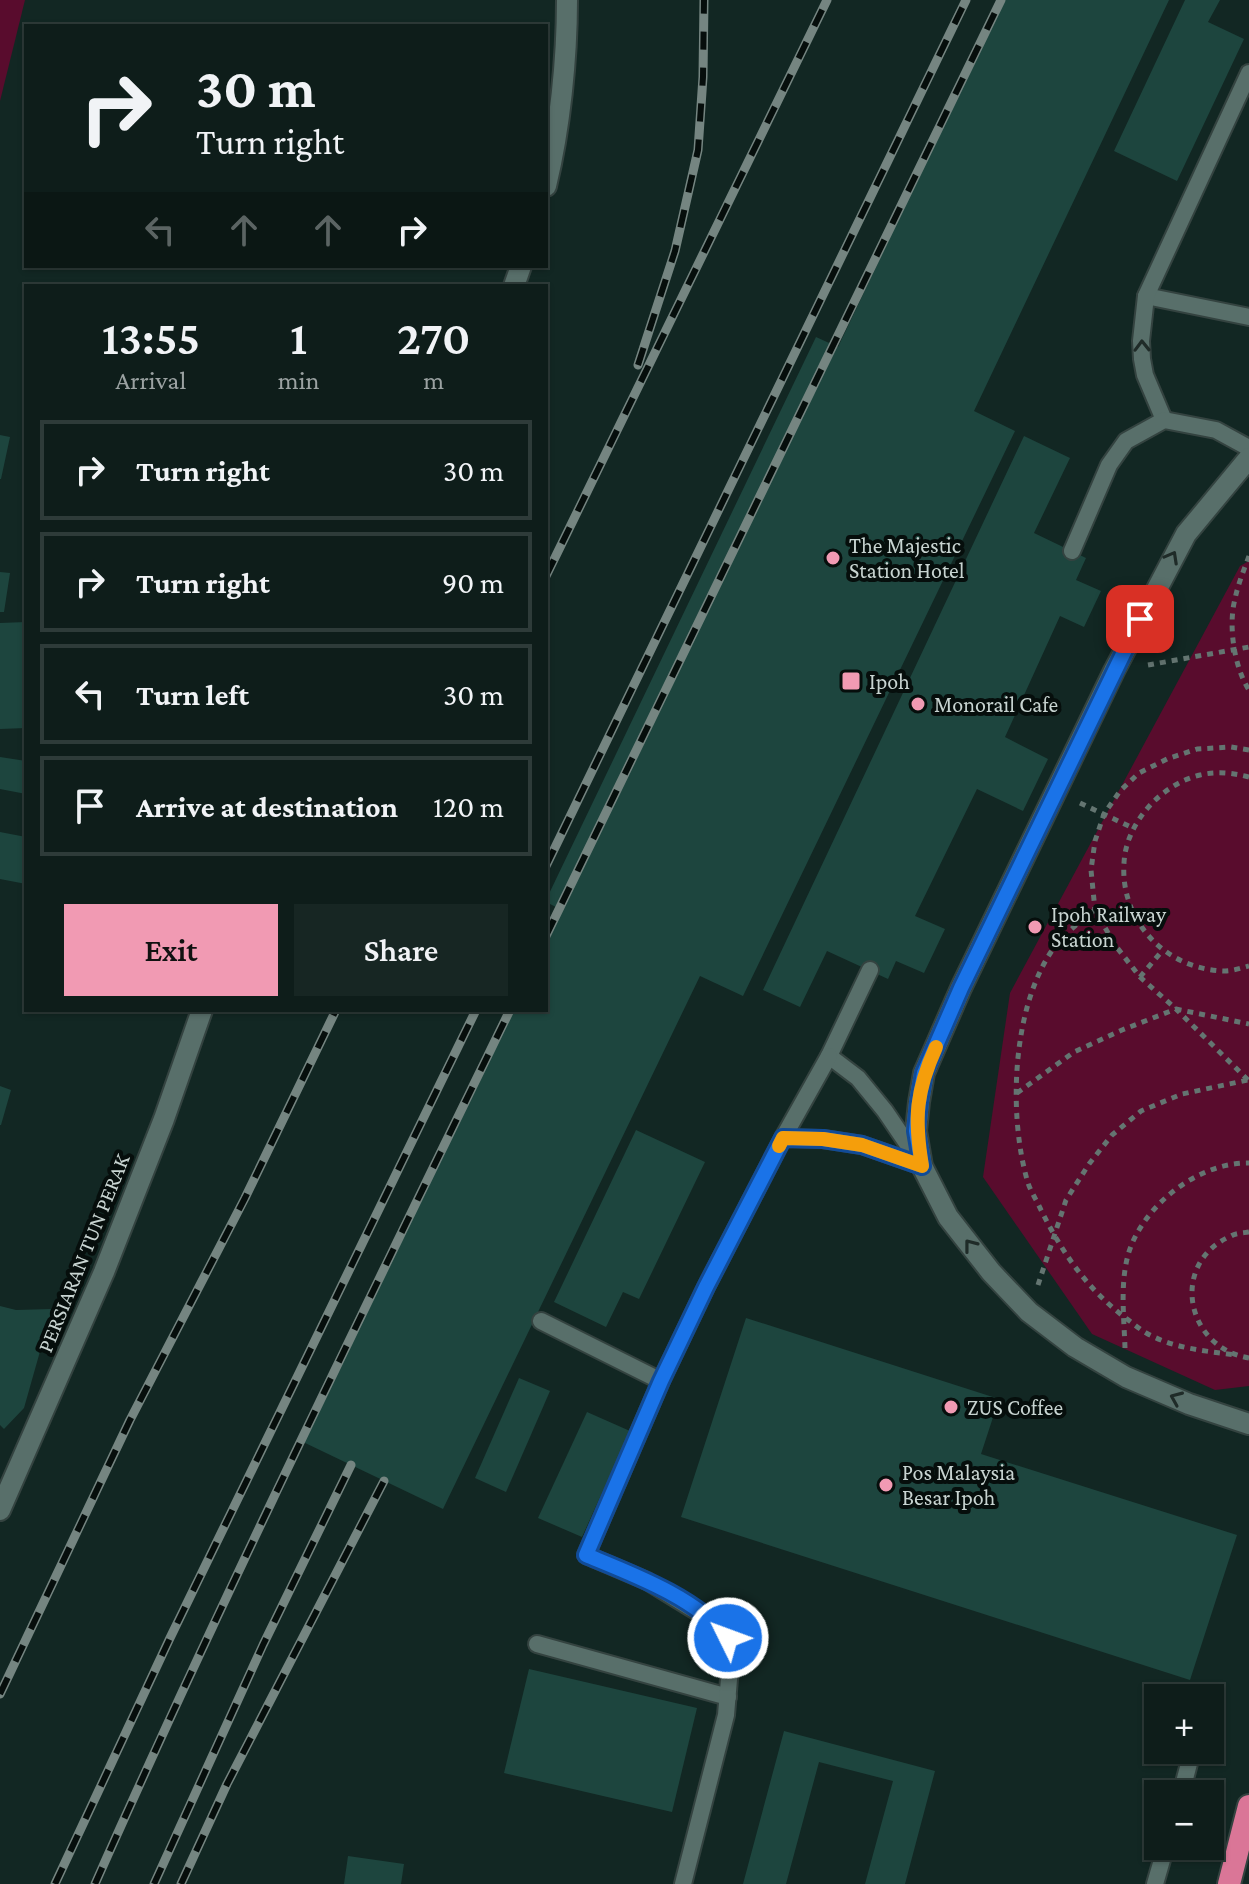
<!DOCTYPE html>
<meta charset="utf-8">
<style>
body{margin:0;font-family:"Crimson Pro",serif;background:#172623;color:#f1f3f6;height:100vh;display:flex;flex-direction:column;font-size:30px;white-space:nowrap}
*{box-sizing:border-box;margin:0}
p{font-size:26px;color:#9ba2a2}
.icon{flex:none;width:44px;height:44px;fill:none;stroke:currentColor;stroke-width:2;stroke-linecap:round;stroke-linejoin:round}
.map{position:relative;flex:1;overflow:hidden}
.details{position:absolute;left:24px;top:284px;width:524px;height:728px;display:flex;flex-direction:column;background:#0e1d1a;border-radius:0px;box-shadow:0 2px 6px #0004,0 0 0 2px #2e3b39}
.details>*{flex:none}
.hud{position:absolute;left:24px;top:24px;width:524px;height:244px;border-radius:0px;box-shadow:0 2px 6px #0004,0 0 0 2px #2e3b39;background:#0e1d1a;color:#f1f3f6;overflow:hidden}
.tools{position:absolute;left:1144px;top:1684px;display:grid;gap:16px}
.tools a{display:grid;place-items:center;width:80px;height:80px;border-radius:0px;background:#0e1d1a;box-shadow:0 2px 6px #0004,0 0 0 2px #2e3b39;font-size:40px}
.pin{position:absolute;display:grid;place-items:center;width:68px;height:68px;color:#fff;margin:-34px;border-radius:16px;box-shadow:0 4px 12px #0006}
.me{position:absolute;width:88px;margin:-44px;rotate:312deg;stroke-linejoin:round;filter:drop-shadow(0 0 6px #0008)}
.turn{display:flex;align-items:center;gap:28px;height:168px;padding:0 40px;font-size:36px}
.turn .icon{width:104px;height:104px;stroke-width:2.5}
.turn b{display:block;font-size:56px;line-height:68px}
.lanes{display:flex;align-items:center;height:76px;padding:0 40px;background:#0003;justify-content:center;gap:40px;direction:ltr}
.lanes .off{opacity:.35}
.eta{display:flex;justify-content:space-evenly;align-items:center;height:136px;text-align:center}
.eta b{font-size:48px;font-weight:600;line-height:56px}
.action{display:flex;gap:16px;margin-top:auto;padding:16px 40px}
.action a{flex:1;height:92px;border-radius:0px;background:#f19ab3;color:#111;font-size:32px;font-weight:600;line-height:92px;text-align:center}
.action a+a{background:#172623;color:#f1f3f6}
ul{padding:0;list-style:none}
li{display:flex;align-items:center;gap:24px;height:100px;margin:0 16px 12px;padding:0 24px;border:4px solid #2e3b39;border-radius:0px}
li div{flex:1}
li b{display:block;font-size:30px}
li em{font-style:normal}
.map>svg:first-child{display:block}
.green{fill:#590c2d}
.building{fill:#1d453e}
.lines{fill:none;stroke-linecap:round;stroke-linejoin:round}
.service-casing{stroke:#344340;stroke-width:20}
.minor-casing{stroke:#344340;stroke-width:24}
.trunk-casing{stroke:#344340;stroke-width:26}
.path{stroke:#647571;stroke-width:5;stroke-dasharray:6 6;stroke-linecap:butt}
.service{stroke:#586f6a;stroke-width:16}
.minor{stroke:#586f6a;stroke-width:20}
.trunk{stroke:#da7697;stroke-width:22}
.rail-casing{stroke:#758581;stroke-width:9}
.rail{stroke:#060e0c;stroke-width:6;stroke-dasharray:18;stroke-linecap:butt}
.oneway{stroke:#1f2b28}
.route-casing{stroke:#114b97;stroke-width:20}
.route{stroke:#1a73e8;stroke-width:14}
.slow{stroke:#f59e0b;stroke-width:14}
.poi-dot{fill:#f19ab3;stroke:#060e0c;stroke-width:3}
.labels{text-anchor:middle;stroke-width:8;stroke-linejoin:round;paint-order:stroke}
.poi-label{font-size:22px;fill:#c8d4d1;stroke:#060e0c;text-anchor:start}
.street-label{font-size:22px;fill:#c8d4d1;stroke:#060e0c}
</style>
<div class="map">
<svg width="1249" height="1884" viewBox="0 0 1249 1884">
<rect width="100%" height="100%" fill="#122723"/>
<g class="green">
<path d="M0,0H25L0,101Z"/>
<path d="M1249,561V1386L1215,1390L1092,1334L983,1177L1010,993L1240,566Z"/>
</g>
<g class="building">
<path d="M1003,0H1169L974,411L1015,431L743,996L700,976L443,1509L301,1441L509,1010H546V933L558,908L546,902V900L816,337L838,347Z"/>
<path d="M1185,0H1220L1208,22L1244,39L1177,181L1114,151Z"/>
<path d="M0,435L10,437L1,479H0Z"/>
<path d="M1024,436L1070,458L1034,533L1086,558L1076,580L1101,591L1084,627L1060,616L1005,737L1048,759L1023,811L977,789L915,916L945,929L924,973L896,961L888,979L827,951L800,1007L763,990Z"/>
<path d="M0,572L10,573L4,612H0Z"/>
<path d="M26,622V728L0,729V623Z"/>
<path d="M0,757L26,761V794L0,789Z"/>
<path d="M0,832L26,837V884L0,879Z"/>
<path d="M0,1086L11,1090L1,1125H0Z"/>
<path d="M636,1130L705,1162L639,1299L623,1292L606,1327L554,1302Z"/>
<path d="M0,1306L16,1310L52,1309L24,1408L4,1429L0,1425Z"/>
<path d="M746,1318L999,1399L981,1454L1237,1535L1190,1680L681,1517Z"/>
<path d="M519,1378L550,1391L506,1492L475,1478Z"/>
<path d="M587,1412L630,1431L582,1537L538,1518Z"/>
<path d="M529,1669L697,1708L672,1812L504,1773Z"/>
<path d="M784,1731L935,1771L905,1884H865L893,1781L819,1762L786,1884H743Z"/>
<path d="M348,1856L404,1864L401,1884H344Z"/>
</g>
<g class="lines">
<g class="service-casing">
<g id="service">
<path d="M1146,296L1249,317"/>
<path d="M1164,420L1145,375L1142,359L1141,341L1146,296L1249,73"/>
<path d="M1072,551L1109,465L1126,441L1164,420L1216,430L1249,448"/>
<path d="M870,970L829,1056L858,1078L885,1111L921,1164"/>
<path d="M783,1138L829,1056"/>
<path d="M541,1321L661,1381"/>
<path d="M537,1644L728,1697"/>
<path d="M1181,1794L1192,1752"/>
<path d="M683,1884L726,1715L731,1655L728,1638L717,1624L647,1581L586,1555L661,1381L706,1287L783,1138L823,1139L862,1145L922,1166"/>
<path d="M1155,1884L1166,1846"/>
</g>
</g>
<g class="minor-casing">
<g id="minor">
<path d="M546,186C560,128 567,59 567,0"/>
<path d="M514,286L521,266"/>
<path d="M1249,458L1186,534L1114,671L961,988L924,1073L919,1102L916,1131L922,1166L948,1217L991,1272L1029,1312L1075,1347L1126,1377L1189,1404L1249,1424"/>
<path d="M0,1510L104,1272L164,1119L202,1010"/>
</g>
</g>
<g class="trunk-casing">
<path id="trunk" d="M1229,1884L1249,1806"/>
</g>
<g class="path">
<path d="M1249,556C1244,570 1238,584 1235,599C1228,625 1234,667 1249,690"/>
<path d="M1148,665L1249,647"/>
<path d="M1249,750L1231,747L1197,749L1167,759L1139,773L1120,791L1104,814L1095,841L1091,870L1095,910L1115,945L1140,977L1176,1009L1249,1024"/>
<path d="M1249,777C1233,773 1217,771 1200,775C1162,784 1126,822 1124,863C1120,921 1166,970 1225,971C1233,971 1241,968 1249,966"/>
<path d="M1080,803L1133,828"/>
<path d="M1095,910C1079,922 1063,935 1051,952C1012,1011 1008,1116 1028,1183C1031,1192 1037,1201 1041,1210C1063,1254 1087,1289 1127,1319C1135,1325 1143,1332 1152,1336C1178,1349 1207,1351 1235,1355"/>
<path d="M1140,977L1162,951"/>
<path d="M1017,1093L1074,1052L1122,1030L1176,1009L1248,1080"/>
<path d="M1249,1232C1243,1233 1236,1233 1231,1236C1170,1262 1184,1347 1249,1358"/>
<path d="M1038,1285L1066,1200L1089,1164L1112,1135L1141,1111L1182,1094L1248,1080"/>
<path d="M1125,1348C1124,1317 1120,1285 1128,1255C1142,1206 1198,1162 1249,1163"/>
</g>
<use href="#service" class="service"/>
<use href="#minor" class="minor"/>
<use href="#trunk" class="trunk"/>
<g class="rail-casing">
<g id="rail">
<path d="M638,365L675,251L698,150L703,77L704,0"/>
<path d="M546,576L827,0"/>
<path d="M546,866L966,0"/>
<path d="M546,936L1001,0"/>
<path d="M0,1694L130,1420L245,1198L336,1010"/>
<path d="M55,1884L170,1638L476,1010"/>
<path d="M95,1884C226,1589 369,1300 510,1010"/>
<path d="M154,1884L263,1645L351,1465"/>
<path d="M181,1884L227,1784L384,1481"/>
</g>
</g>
<use href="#rail" class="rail"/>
</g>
<defs><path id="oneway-chevron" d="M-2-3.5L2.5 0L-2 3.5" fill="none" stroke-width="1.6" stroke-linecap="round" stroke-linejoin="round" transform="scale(2)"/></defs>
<g class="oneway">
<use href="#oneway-chevron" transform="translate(1142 346) rotate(-91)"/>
<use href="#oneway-chevron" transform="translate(1172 557) rotate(-61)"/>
<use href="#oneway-chevron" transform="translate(970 1245) rotate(-128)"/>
<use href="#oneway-chevron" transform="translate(1176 1398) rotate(-157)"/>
</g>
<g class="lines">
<g class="route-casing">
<path id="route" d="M728,1638C697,1598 632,1574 586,1555L661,1381L706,1287L783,1138L823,1139L862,1145L922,1166L916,1131L919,1102L924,1073L961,988L1140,619"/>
</g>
<use href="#route" class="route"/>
<path class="slow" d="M779,1146L783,1138L823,1139L862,1145L922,1166C914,1118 916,1091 936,1047"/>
</g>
<g class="poi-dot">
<circle cx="833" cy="558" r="8"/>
<rect x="841" y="671" width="20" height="20" rx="4"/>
<circle cx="918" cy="704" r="8"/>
<circle cx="1035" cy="927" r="8"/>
<circle cx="951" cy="1407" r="8"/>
<circle cx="886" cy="1485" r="8"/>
</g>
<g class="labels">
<g class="poi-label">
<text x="849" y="553">The Majestic<tspan x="849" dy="25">Station Hotel</tspan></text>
<text x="869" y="689">Ipoh</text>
<text x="934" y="712">Monorail Cafe</text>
<text x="1051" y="922">Ipoh Railway<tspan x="1051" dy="25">Station</tspan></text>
<text x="967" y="1415">ZUS Coffee</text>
<text x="902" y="1480">Pos Malaysia<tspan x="902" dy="25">Besar Ipoh</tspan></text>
</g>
<g class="street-label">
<text transform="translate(83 1253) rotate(-68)" y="8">PERSIARAN TUN PERAK</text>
</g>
</g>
</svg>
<div class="tools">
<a>+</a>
<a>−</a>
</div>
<div class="pin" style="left:1140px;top:619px;background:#d93025"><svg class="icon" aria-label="arrive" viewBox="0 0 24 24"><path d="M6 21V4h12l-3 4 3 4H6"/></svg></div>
<svg class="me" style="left:728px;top:1638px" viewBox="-20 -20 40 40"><circle r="17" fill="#1a73e8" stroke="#fff" stroke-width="3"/><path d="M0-11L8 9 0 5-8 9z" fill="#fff"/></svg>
<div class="hud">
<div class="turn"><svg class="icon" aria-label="right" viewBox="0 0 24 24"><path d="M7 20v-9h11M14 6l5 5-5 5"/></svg><div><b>30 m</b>Turn right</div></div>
<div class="lanes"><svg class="icon off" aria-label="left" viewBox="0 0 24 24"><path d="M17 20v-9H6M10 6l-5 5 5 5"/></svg><svg class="icon off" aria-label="ahead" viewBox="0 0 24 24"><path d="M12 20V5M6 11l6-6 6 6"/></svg><svg class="icon off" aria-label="ahead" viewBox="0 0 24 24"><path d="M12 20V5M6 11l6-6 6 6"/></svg><svg class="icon" aria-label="right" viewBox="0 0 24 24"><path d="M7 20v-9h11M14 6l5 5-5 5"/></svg></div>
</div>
<section class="details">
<div class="eta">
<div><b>13:55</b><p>Arrival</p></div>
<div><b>1</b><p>min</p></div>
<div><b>270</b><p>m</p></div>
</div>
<ul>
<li><svg class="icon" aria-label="right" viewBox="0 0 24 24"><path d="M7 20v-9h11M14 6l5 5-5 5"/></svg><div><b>Turn right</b></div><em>30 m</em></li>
<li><svg class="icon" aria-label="right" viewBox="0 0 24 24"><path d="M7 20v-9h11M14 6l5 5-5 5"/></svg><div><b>Turn right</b></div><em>90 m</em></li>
<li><svg class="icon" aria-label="left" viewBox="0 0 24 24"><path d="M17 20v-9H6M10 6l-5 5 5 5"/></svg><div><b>Turn left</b></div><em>30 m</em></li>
<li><svg class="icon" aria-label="arrive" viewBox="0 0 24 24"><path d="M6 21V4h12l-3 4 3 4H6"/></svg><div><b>Arrive at destination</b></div><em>120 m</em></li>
</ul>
<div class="action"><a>Exit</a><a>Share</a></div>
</section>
</div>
